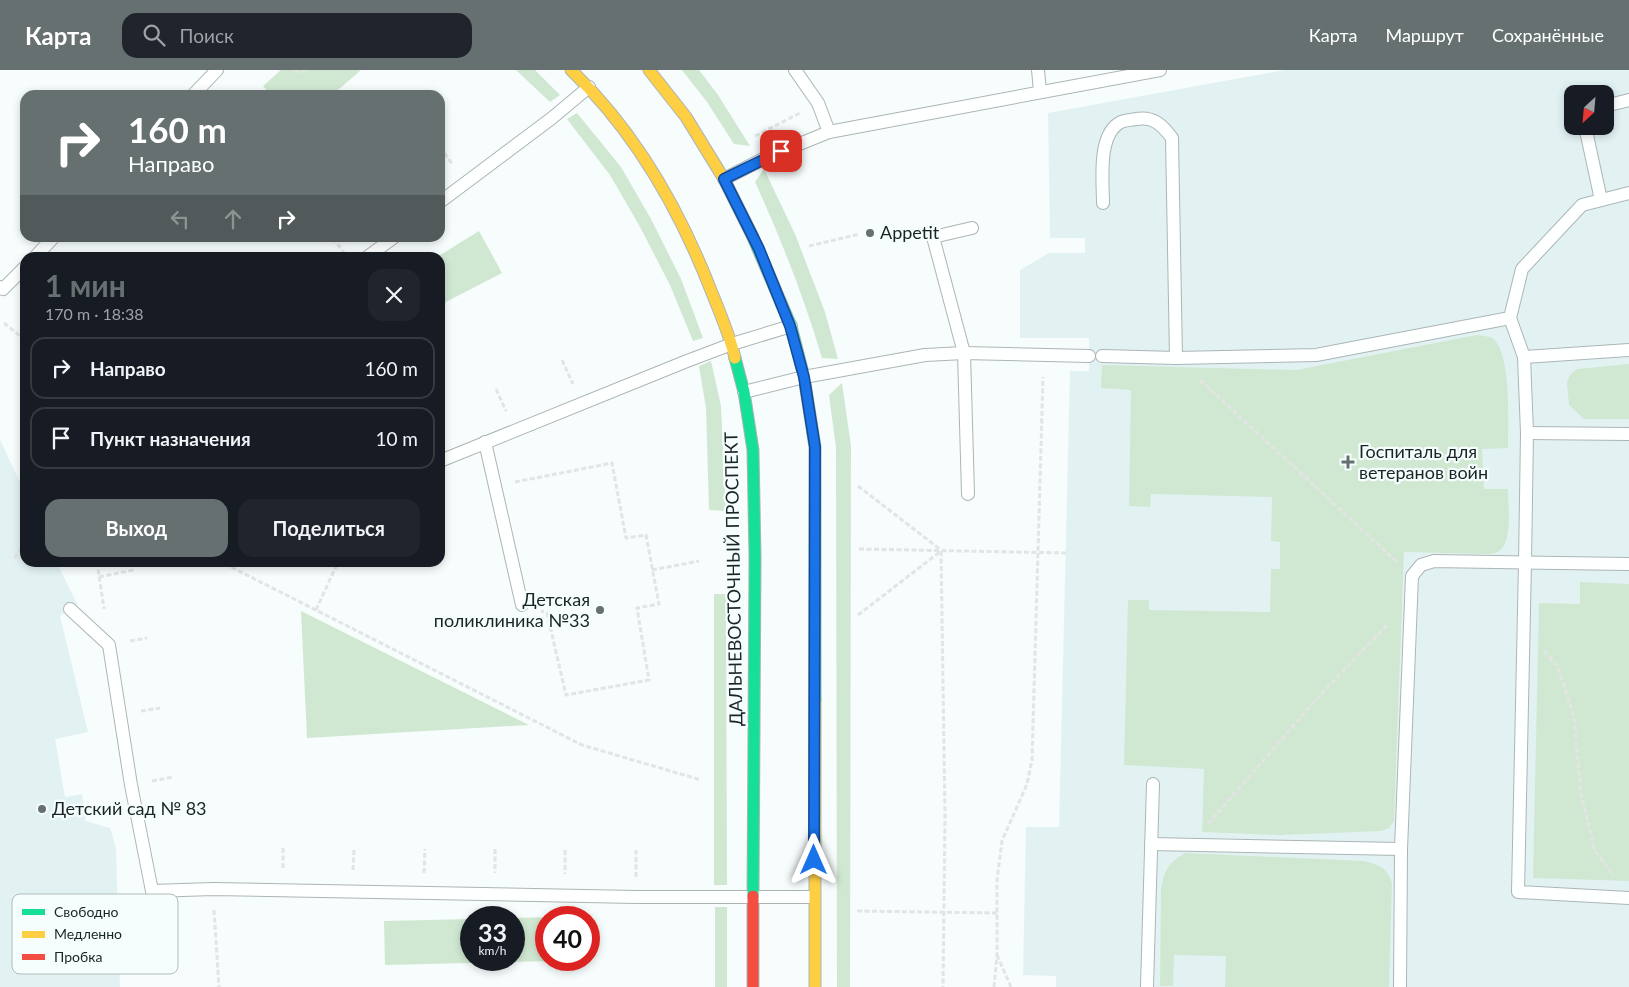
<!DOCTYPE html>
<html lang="ru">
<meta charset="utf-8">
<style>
body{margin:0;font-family:Lato,sans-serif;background:#20242c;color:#f1f3f6;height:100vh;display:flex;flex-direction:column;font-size:19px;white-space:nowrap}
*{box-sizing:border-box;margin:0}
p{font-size:16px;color:#9ea1a6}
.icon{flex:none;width:28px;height:28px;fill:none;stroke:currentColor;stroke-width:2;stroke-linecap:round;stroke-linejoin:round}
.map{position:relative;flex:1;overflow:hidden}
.details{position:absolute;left:20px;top:182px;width:425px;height:315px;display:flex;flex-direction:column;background:#171b24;border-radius:15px;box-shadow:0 2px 8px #0003}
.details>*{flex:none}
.top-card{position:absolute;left:20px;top:20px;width:425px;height:152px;border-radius:15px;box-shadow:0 2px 8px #0003;background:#667071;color:#fff;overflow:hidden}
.needle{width:32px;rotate:206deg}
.tools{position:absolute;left:1564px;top:15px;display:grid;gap:10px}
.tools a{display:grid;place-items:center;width:50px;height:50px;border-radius:10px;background:#171b24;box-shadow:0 2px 8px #0003;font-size:25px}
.speed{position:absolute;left:460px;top:836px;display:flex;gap:10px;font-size:25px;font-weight:700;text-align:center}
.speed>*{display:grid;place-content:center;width:65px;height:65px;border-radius:50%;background:#171b24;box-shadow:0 2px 8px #0003;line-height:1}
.speed small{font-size:12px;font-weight:400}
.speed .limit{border:8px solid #d22;background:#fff;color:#111}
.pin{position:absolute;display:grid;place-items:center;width:42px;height:42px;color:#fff;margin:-21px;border-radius:10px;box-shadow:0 2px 8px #0006}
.me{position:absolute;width:55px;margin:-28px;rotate:0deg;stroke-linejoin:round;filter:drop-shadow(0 0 4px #0008)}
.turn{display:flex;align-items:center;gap:18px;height:105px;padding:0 25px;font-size:22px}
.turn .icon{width:65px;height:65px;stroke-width:2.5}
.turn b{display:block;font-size:35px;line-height:42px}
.lanes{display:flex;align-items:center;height:48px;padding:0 25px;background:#0003;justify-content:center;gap:25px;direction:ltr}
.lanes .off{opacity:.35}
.round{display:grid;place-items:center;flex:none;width:52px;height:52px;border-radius:15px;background:#20242c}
.headline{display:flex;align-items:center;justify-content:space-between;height:85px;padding:0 25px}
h1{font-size:30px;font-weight:700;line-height:38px;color:#667071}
.button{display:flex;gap:10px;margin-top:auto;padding:10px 25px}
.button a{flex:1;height:58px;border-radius:15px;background:#667071;color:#fff;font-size:20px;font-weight:700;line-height:58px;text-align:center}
.button a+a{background:#20242c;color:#f1f3f6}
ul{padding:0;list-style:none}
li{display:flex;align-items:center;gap:15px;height:62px;margin:0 10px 8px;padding:0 15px;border:2px solid #363941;border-radius:15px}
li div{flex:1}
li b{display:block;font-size:19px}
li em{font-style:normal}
header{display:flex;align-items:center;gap:30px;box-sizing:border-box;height:70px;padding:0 25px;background:#667071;color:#fff}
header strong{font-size:24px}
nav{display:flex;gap:28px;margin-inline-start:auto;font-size:18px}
.search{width:350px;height:45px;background:#20242c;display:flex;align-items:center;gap:12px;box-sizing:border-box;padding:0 18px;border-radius:15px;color:#9ea1a6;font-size:19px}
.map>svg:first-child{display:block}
.built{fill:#e2f2f3;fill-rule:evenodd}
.green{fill:#d0e8d1}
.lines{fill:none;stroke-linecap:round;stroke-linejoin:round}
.lane-casing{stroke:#acb5b6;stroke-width:14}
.fast-casing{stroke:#acb5b6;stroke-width:13}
.slow-casing{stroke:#acb5b6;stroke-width:13}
.jam-casing{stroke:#acb5b6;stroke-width:13}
.path{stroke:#e3e4e4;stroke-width:3;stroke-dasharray:5 2.5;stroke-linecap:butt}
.lane{stroke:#feffff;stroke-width:12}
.fast{stroke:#16e098;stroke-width:11}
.slow{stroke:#ffcf43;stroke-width:11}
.jam{stroke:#f24e42;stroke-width:11}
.route-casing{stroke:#114b97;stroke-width:12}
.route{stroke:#1a73e8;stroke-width:9}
.poi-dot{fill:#667071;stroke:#f6fdfd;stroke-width:2}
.labels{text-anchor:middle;stroke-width:4.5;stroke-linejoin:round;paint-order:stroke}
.poi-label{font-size:18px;fill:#182526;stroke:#f6fdfd;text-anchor:start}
.street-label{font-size:18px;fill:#182526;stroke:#f6fdfd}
.key{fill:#f6fdfd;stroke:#b3bcbc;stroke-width:1}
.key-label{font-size:14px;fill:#182526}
</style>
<header>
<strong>Карта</strong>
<div class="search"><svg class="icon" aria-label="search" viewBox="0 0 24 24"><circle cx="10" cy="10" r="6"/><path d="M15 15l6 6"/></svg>Поиск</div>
<nav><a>Карта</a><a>Маршрут</a><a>Сохранённые</a></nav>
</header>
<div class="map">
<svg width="1629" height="917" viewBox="0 0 1629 917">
<rect width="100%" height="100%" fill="#f7fcfc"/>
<g class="built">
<path d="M1285,0H1629V917H1056V906L1023,905L1026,757H1059L1070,301H1089V268H1020V200L1049,183H1085V168H1050L1048,43ZM1572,24H1605V56H1572Z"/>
<path d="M0,370L25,423V492L57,493L77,534L60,546L88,662L55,669L65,727L82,724L86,751L110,758L116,778L120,917H0Z"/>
</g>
<g class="green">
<path d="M281,0H361L332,25H271L263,16Z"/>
<path d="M516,0H535L560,25L550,32Z"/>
<path d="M682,0H699L718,25L750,76L734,74L707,32Z"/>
<path d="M577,43L621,97L651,149L681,209L703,268L693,271L670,215L639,155L610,105L567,49Z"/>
<path d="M764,99L795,164L825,242L838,289L822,288C804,227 781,169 755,112Z"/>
<path d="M479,161L502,203L440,235V188L437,187Z"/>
<path d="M1477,265C1481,266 1489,266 1492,268C1512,281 1508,356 1508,378L1482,379L1484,419H1508C1508,434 1513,472 1499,481C1497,483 1491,484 1488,484L1404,482L1394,751L1389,758L1381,761L1281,765L1202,762L1204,699L1124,695L1128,530H1149V540L1270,542L1271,499H1280V472L1271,471L1272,427L1151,424L1150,437L1129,436L1131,320L1101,318L1102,295L1296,300Z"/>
<path d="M711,291L721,336L726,441L709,440L706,338L699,296Z"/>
<path d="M1629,294V349H1584L1569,335L1567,312L1570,305L1577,299Z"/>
<path d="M842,313L851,376L850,917H837L836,378L829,325Z"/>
<path d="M1580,512L1629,514V811L1533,808L1539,533L1580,534Z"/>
<path d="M714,524H726L727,815H714Z"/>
<path d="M301,541L529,655L307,668Z"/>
<path d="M1185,783L1364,791C1379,795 1387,797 1392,813L1389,917H1225L1226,886L1174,885L1173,916H1160L1161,818C1165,800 1168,793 1185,783Z"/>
<rect x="715" y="837" width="12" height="80"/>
<path d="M551,847L546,848V890L553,891L385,895L384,851L471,849V890H514V848Z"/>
</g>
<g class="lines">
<g class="lane-casing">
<g id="lane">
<path d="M795,0L818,33L829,62"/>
<path d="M1038,0L1040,21"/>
<path d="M193,25L217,0"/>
<path d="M1605,36L1629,30"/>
<path d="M1585,56L1601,130"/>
<path d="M724,109L765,88L829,62L1160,0"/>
<path d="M440,132L552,48L589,17"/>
<path d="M1103,133C1103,111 1097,64 1121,52C1125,50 1132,50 1136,49C1154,46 1163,56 1172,68L1176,288"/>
<path d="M34,188L53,168"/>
<path d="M366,188L393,168"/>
<path d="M0,217L3,219L25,197"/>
<path d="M1510,248L1524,287L1527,363L1525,493L1518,822L1629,828"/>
<path d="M1102,286L1176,288L1316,285L1510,248L1522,199L1582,135L1629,123"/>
<path d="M1524,287L1629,280"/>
<path d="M744,322L804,307L925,285L964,283L1089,286"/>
<path d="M1527,363L1629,364"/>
<path d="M485,372L522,535"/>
<path d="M440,391L687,291L732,274L791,256"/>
<path d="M968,424L964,283L933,167L972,158"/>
<path d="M70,539L109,575L131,715L152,821L213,819L636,827H814"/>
<path d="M1151,774L1401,779"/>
<path d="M1147,916L1153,714"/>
<path d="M1400,916L1401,779L1412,506L1421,495L1434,491L1629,494"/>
</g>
</g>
<g class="fast-casing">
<g id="fast">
<path d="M752,165L791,256L804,307L815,377V630"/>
<path d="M735,288L744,322L753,380L755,487L753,826"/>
</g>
</g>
<g class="slow-casing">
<g id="slow">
<path d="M571,0C636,62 680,140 712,223C721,245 730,266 735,288"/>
<path d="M649,0L686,47L724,109L752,165"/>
<path d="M815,630V917"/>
</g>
</g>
<g class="jam-casing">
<path id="jam" d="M753,917V826"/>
</g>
<g class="path">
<path d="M295,0L297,2L306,0"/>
<path d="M755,66L800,43"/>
<path d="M440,77L453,95"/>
<path d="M333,168L344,183"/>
<path d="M809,176L860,164"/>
<path d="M4,253L25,270"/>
<path d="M562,290L573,314"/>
<path d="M1200,310L1397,492"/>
<path d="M496,319L506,341"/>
<path d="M515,412L612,393L626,468L646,465L659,534L637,538L649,610L566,625L547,543L541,541"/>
<path d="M858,416L941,480"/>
<path d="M859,479L1066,483"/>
<path d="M941,481L945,745L943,917"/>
<path d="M14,488L25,475"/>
<path d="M97,492L104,539"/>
<path d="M226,492L233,498L582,675L701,710"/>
<path d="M652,500L699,491"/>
<path d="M99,507L134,500"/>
<path d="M316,540L338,492"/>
<path d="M858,545L941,481"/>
<path d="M130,571L147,568"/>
<path d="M1544,581L1558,597L1574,647L1581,724L1595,781L1614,806"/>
<path d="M141,641L160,638"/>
<path d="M152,711L173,707"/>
<path d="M1208,754L1321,624L1388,554"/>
<path d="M283,778V800"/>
<path d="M495,779V803"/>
<path d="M565,780V804"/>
<path d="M353,800L354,779"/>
<path d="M424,803L425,779"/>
<path d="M636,807V780"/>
<path d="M214,840L219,917"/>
<path d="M857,841L998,843"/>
<path d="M997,885L1011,917"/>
<path d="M994,917L997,885V810L1002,771L1027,714L1032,690L1043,307"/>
</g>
<use href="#lane" class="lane"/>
<use href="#fast" class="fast"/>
<use href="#slow" class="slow"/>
<use href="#jam" class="jam"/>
</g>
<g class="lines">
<g class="route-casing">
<path id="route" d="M781,81L724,109L759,179L790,256L804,307L815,377L814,790"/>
</g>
<use href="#route" class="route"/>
</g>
<g class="poi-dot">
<circle cx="870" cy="163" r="5"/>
<path d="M1345.5 384.5h5v5h5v5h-5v5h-5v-5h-5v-5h5z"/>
<circle cx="600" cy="540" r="5"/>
<circle cx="42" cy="739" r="5"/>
</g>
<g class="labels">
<g class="poi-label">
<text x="880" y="169">Appetit</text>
<text x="1359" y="388">Госпиталь для<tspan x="1359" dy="21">ветеранов войн</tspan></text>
<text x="590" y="536" text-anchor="end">Детская<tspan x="590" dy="21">поликлиника №33</tspan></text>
<text x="52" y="745">Детский сад № 83</text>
</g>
<g class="street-label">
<text transform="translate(734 509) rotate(-91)" y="6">ДАЛЬНЕВОСТОЧНЫЙ ПРОСПЕКТ</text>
</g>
</g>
<rect x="12" y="824" width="166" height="80" rx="8" class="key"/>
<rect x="22" y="839" width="23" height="6" fill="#16e098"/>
<rect x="22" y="861" width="23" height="7" fill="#ffcf43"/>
<rect x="22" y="884" width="23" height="6" fill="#f24e42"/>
<g class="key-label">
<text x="54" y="847">Свободно</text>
<text x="54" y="869">Медленно</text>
<text x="54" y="892">Пробка</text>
</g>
</svg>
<div class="tools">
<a><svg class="needle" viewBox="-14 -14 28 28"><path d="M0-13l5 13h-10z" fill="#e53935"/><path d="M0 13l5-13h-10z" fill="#9ea1a6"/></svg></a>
</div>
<div class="speed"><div>33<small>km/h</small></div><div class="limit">40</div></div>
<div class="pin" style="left:781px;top:81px;background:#d93025"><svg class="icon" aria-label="arrive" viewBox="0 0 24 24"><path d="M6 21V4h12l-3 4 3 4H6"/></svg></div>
<svg class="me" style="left:814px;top:790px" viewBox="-20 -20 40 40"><path d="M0-17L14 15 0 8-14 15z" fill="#1a73e8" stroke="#fff" stroke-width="4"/></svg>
<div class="top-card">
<div class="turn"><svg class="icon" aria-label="right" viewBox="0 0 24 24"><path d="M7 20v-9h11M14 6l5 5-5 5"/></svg><div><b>160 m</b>Направо</div></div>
<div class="lanes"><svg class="icon off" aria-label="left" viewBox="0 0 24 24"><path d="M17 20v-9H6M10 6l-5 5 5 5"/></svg><svg class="icon off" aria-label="ahead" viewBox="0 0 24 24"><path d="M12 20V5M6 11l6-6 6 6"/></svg><svg class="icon" aria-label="right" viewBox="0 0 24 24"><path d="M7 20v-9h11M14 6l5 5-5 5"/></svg></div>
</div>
<section class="details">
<div class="headline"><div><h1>1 мин</h1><p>170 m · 18:38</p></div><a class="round"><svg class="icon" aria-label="close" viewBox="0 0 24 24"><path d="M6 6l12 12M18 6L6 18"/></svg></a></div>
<ul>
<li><svg class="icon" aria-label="right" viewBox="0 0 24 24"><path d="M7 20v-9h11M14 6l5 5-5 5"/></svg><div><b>Направо</b></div><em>160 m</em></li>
<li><svg class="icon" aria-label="arrive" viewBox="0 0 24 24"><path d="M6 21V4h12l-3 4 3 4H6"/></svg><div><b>Пункт назначения</b></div><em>10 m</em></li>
</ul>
<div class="button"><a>Выход</a><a>Поделиться</a></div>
</section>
</div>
